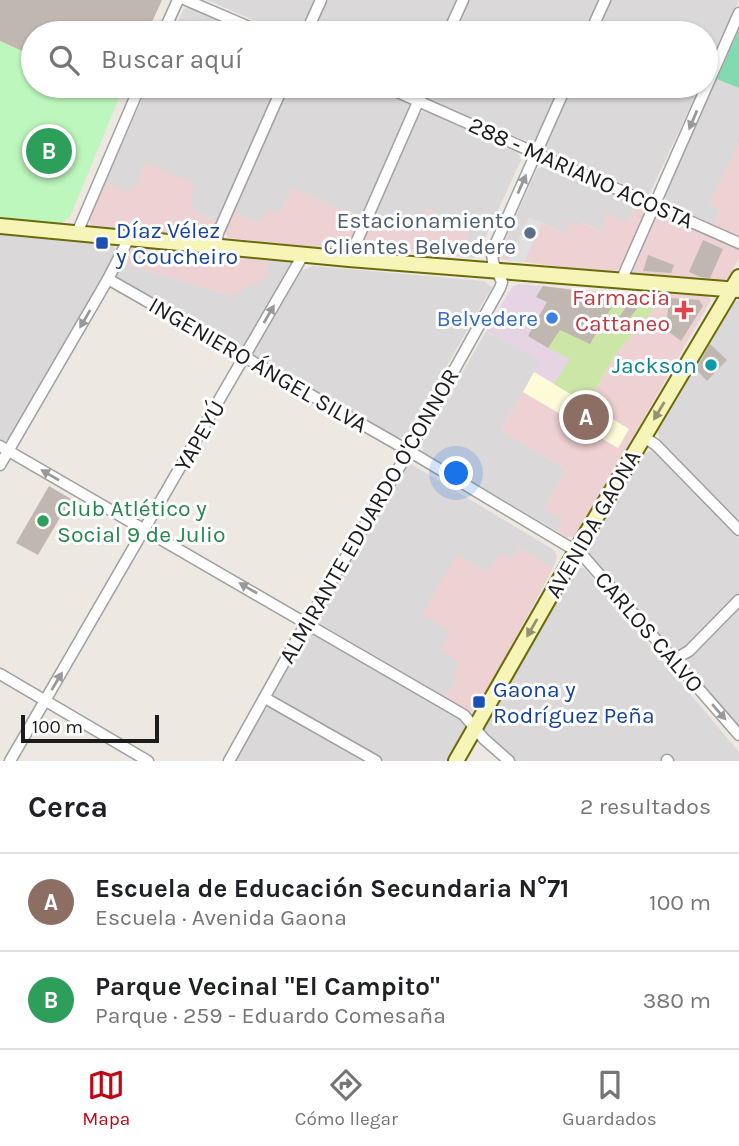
<!DOCTYPE html>
<html lang="es">
<meta charset="utf-8">
<style>
:root{--surface:#fff;--page:#f2f2f2;--text:#202124;--muted:#757577;--line:#e0e0e0;--accent:#c00716}
body{margin:0;font-family:Karla,sans-serif;background:var(--page);color:var(--text)}
.scale{position:absolute;left:21px;bottom:18px;width:138px;box-sizing:border-box;padding-left:7px;border:4px solid #1c1c1c;border-top:0;font-size:19px;line-height:24px;white-space:nowrap;color:#1c1c1c;-webkit-text-stroke:5px #fff;paint-order:stroke}
.you{position:absolute;left:457px;top:474px;width:24px;height:24px;margin:-18px;border:5px solid #fff;border-radius:50%;background:#1a73e8;box-shadow:0 0 0 10px #1a73e833}
.badge{display:grid;place-items:center;width:46px;height:46px;border-radius:50%;background:var(--accent);color:#fff;font-size:23px;font-weight:700}
.pin{position:absolute;translate:-50% -50%;border:4px solid #fff;box-shadow:0 2px 7px #0006}
.list{margin:0;padding:0;list-style:none}
h2{display:flex;justify-content:space-between;align-items:center;height:91px;margin:0;padding:0 28px;font-size:30px}
h2 small{font-size:23px;font-weight:400;color:var(--muted)}
.list li{display:grid;grid-template-columns:46px 1fr auto;gap:21px;align-items:center;box-sizing:border-box;height:98px;padding:0 28px;border-top:2px solid var(--line)}
.list b{display:block;font-size:26px;white-space:nowrap}
.list p{margin:0;font-size:23px;white-space:nowrap;color:var(--muted)}
.list em{font-size:23px;font-style:normal;color:var(--muted)}
.icon{flex:none;width:38px;height:38px;fill:none;stroke:currentColor;stroke-width:2;stroke-linecap:round;stroke-linejoin:round}
.map{position:relative;flex:none;width:739px;height:761px;overflow:hidden}
.search{position:absolute;background:var(--surface);box-shadow:0 2px 5px #0004;left:21px;right:21px;top:21px;height:77px;display:flex;align-items:center;gap:18px;box-sizing:border-box;padding:0 24px;border-radius:38px;color:var(--muted);font-size:26px}
.sheet{height:287px;background:var(--surface)}
nav{display:flex;justify-content:space-around;align-items:center;box-sizing:border-box;height:98px;border-top:2px solid var(--line);background:var(--surface);font-size:19px;color:var(--muted)}
nav a{display:grid;justify-items:center;gap:4px}
nav .on{color:var(--accent)}
.map>svg:first-child{display:block}
</style>
<div class="map">
<svg width="739" height="761" viewBox="0 0 739 761">
<rect width="100%" height="100%" fill="#ede8e1"/>
<g fill="#dad8d9">
<path d="M207,0H739L706,72V33H283Z"/>
<path d="M192,6L255,33H172L184,9Z"/>
<path d="M739,25V142L709,204L720,209L713,226L669,206L666,203L665,194Z"/>
<path d="M148,86H279L219,223L192,209L145,162L138,186L130,194L105,183Z"/>
<path d="M286,86H372L410,104V110L360,219L292,188L279,213L260,224L231,211Z"/>
<path d="M401,86H700L649,195Z"/>
<path d="M425,110L518,153L521,160L478,254L474,258L459,256L470,230L450,228L434,221L437,213L427,209L421,219L402,220L388,229L369,220L417,116Z"/>
<path d="M541,167L637,203L627,223L600,231L583,223L565,233L530,218L517,243L506,238L537,169Z"/>
<path d="M0,232L111,242L114,245L116,254L11,437L3,442L0,440Z"/>
<path d="M269,258L291,260L293,263L244,348L240,349L115,278L122,263L231,296Z"/>
<path d="M313,266L484,281L492,287L406,437H397L253,357L252,354L302,270Z"/>
<path d="M739,300V525L661,442L657,431L727,309L731,303Z"/>
<path d="M486,331L541,361L501,430L567,470L543,509L563,520L557,531L424,453L422,444Z"/>
<path d="M652,450L739,539V593L684,651L679,654L672,653L591,559L589,554V549L643,455Z"/>
<path d="M411,464L554,550L557,557L553,568L519,548L512,559L488,572L456,555L450,632L460,661L457,679L445,697L316,621V616L406,465Z"/>
<path d="M577,568H584L739,752V761H515L487,736L484,726L573,571Z"/>
<path d="M739,605V728L685,663Z"/>
<path d="M310,632L462,717L466,723V729L447,761H384L277,699L272,692L307,633Z"/>
<path d="M268,707H274L366,761H233L264,710Z"/>
</g>
<g fill="#eed1d2">
<path d="M739,142V238L713,226L720,209L709,204Z"/>
<path d="M144,162L193,183L192,209L219,223L213,236L206,238L96,228L91,225L89,218L105,183L130,193L132,187L138,186Z"/>
<path d="M292,188L360,219L348,246L340,250L229,238L226,235L224,229L231,211L260,224L268,209L279,213Z"/>
<path d="M637,203L646,209L647,213L621,266L614,273L500,259L499,256L506,238L517,243L529,218L565,233L571,221L581,225L582,223L600,231L606,214L627,223Z"/>
<path d="M426,209L437,213L435,221L450,228L453,224L470,231L459,256L366,247L363,242L369,220L387,228L393,217L402,220L406,213L421,219Z"/>
<path d="M659,215L739,247V258L728,278L720,284L635,274L632,269L653,221Z"/>
<path d="M138,246L269,258L267,277L231,296L122,263L131,249Z"/>
<path d="M666,294L708,296L711,300L578,533L573,537H565L557,531L562,520L543,509L567,470L501,430L523,392L618,448L629,429L587,404L615,355Z"/>
<path d="M519,548L553,568L478,708L471,712L445,697L457,679L453,675L460,662L440,649L450,632L422,615L456,555L488,572L500,553L512,559Z"/>
</g>
<path fill="#e6d3e4" d="M519,284L595,291L549,348L571,359L554,384L534,372L540,361L486,331L512,287Z"/>
<path fill="#fefbd9" d="M534,372L629,429L618,448L523,392Z"/>
<path fill="#cce6a8" d="M620,293L634,296L619,317L626,323L646,297L663,298L615,355L587,404L554,384L570,359L548,348L560,329Z"/>
<path fill="#bef7be" d="M0,41L33,56V86H124L70,217L60,224L0,217Z"/>
<path fill="#81dab0" d="M739,30V88L717,79Z"/>
<path fill="#e0e0e0" d="M529,218L542,223L524,262L509,260Z"/>
<g fill="#c1b7b1">
<path d="M0,0H162L147,33H33V56L0,41Z"/>
<path d="M703,240L723,249L710,278L701,277L689,272Z"/>
<path d="M648,255L674,265L671,273L643,271Z"/>
<path d="M543,286L580,291L620,293L590,344L560,330L548,348L528,336L547,302L536,297Z"/>
<path d="M634,296L646,297L626,323L619,317Z"/>
<path d="M669,298L699,300L703,306L681,341L661,326L667,320Z"/>
<path d="M710,344L727,360L707,381L696,369Z"/>
<path d="M49,486L71,499L38,555L16,543Z"/>
</g>
<g fill="none" stroke-linecap="round" stroke-linejoin="round">
<g stroke="#a0a0a0" stroke-width="13">
<g id="street">
<path d="M186,0L263,33"/>
<path d="M163,33L178,0"/>
<path d="M306,33L321,0"/>
<path d="M448,33L463,0"/>
<path d="M590,33L605,0"/>
<path d="M384,86L739,243"/>
<path d="M77,233L140,86"/>
<path d="M216,246L218,233L283,86"/>
<path d="M349,259L425,86"/>
<path d="M108,279L409,451L576,551L585,558L739,735"/>
<path d="M621,281L739,13"/>
<path d="M644,437L656,445L739,530"/>
<path d="M0,446L464,715L484,739L509,761"/>
<path d="M0,465L108,279L129,238"/>
<path d="M673,660L689,651L739,600"/>
<path d="M0,674L148,761"/>
<path d="M265,698L376,761"/>
<path d="M667,760L668,761"/>
<path d="M10,761L303,255"/>
<path d="M229,761L297,639L409,451L500,288L502,282L493,262L492,252L566,86"/>
</g>
</g>
<g stroke="#6a6c09" stroke-width="18">
<g id="secondary">
<path d="M0,226L349,259L739,290"/>
<path d="M456,761L576,551L739,277"/>
</g>
</g>
<use href="#street" stroke="#fff" stroke-width="10"/>
<use href="#secondary" stroke="#f6f4b6" stroke-width="14"/>
</g>
<defs><path id="oneway-solid" d="M-6-.8H1V-3.2L6.5 0L1 3.2V.8H-6Z" transform="scale(1.75)"/></defs>
<g fill="#999">
<use href="#oneway-solid" transform="translate(693 120) rotate(113)"/>
<use href="#oneway-solid" transform="translate(522 184) rotate(-66)"/>
<use href="#oneway-solid" transform="translate(269 314) rotate(-60)"/>
<use href="#oneway-solid" transform="translate(85 319) rotate(120)"/>
<use href="#oneway-solid" transform="translate(50 475) rotate(-150)"/>
<use href="#oneway-solid" transform="translate(248 588) rotate(-150)"/>
<use href="#oneway-solid" transform="translate(57 681) rotate(-59)"/>
<use href="#oneway-solid" transform="translate(719 712) rotate(49)"/>
</g>
<g fill="#949371">
<use href="#oneway-solid" transform="translate(659 411) rotate(121)"/>
<use href="#oneway-solid" transform="translate(532 628) rotate(120)"/>
</g>
<circle fill="#5c6f8a" stroke="#fff" stroke-width="2.5" cx="530" cy="233" r="7"/>
<g fill="#1a4fb4" stroke="#fff" stroke-width="2.5">
<rect x="95" y="236" width="14" height="14" rx="3.5"/>
<rect x="472" y="695" width="14" height="14" rx="3.5"/>
</g>
<path fill="#e0444e" stroke="#fff" stroke-width="2.5" d="M680.5 299.5h7v7h7v7h-7v7h-7v-7h-7v-7h7z"/>
<circle fill="#3f7fe0" stroke="#fff" stroke-width="2.5" cx="552" cy="318" r="7"/>
<circle fill="#0f9aa8" stroke="#fff" stroke-width="2.5" cx="711" cy="365" r="7"/>
<circle fill="#2e9e5b" stroke="#fff" stroke-width="2.5" cx="43" cy="521" r="7"/>
<g text-anchor="middle" dominant-baseline="central" stroke-width="6" stroke-linejoin="round" paint-order="stroke">
<g font-size="23" fill="#1c1c1c" stroke="#fff">
<text transform="translate(581 173) rotate(24)">288 - MARIANO ACOSTA</text>
<text transform="translate(258 365) rotate(30)">INGENIERO ÁNGEL SILVA</text>
<text transform="translate(200 436) rotate(-60)">YAPEYÚ</text>
<text transform="translate(369 516) rotate(-60)">ALMIRANTE EDUARDO O'CONNOR</text>
<text transform="translate(593 524) rotate(-60)">AVENIDA GAONA</text>
<text transform="translate(649 632) rotate(49)">CARLOS CALVO</text>
</g>
<g font-size="23" fill="#4e5e75" stroke="#fff" text-anchor="end">
<text x="516" y="220">Estacionamiento<tspan x="516" dy="26">Clientes Belvedere</tspan></text>
</g>
<g font-size="23" fill="#164399" stroke="#fff" text-anchor="start">
<text x="116" y="230">Díaz Vélez<tspan x="116" dy="26">y Coucheiro</tspan></text>
<text x="493" y="689">Gaona y<tspan x="493" dy="26">Rodríguez Peña</tspan></text>
</g>
<g font-size="23" fill="#be3a42" stroke="#fff" text-anchor="end">
<text x="670" y="297">Farmacia<tspan x="670" dy="26">Cattaneo</tspan></text>
</g>
<g font-size="23" fill="#366cbe" stroke="#fff" text-anchor="end">
<text x="538" y="318">Belvedere</text>
</g>
<g font-size="23" fill="#0d838f" stroke="#fff" text-anchor="end">
<text x="697" y="365">Jackson</text>
</g>
<g font-size="23" fill="#27864d" stroke="#fff" text-anchor="start">
<text x="57" y="508">Club Atlético y<tspan x="57" dy="26">Social 9 de Julio</tspan></text>
</g>
</g>
</svg>
<div class="scale">100 m</div>
<div class="you"></div>
<div class="pin badge" style="left:586px;top:417px;background:#8d6e63">A</div>
<div class="pin badge" style="left:49px;top:151px;background:#2e9e5b">B</div>
<div class="search"><svg class="icon" aria-label="search" viewBox="0 0 24 24"><circle cx="10" cy="10" r="6"/><path d="M15 15l6 6"/></svg>Buscar aquí</div>
</div>
<section class="sheet">
<h2>Cerca<small>2 resultados</small></h2>
<ul class="list">
<li><span class="badge" style="background:#8d6e63">A</span><div><b>Escuela de Educación Secundaria N°71</b><p>Escuela · Avenida Gaona</p></div><em>100 m</em></li>
<li><span class="badge" style="background:#2e9e5b">B</span><div><b>Parque Vecinal &quot;El Campito&quot;</b><p>Parque · 259 - Eduardo Comesaña</p></div><em>380 m</em></li>
</ul>
</section>
<nav>
<a class="on"><svg class="icon" aria-label="map" viewBox="0 0 24 24"><path d="M3 6l6-2 6 2 6-2v14l-6 2-6-2-6 2zM9 4v14M15 6v14"/></svg>Mapa</a>
<a><svg class="icon" aria-label="directions" viewBox="0 0 24 24"><path d="M12 3l9 9-9 9-9-9zM9 14v-3h6M13 9l2 2-2 2"/></svg>Cómo llegar</a>
<a><svg class="icon" aria-label="saved" viewBox="0 0 24 24"><path d="M7 4h10v16l-5-4-5 4z"/></svg>Guardados</a>
</nav>
